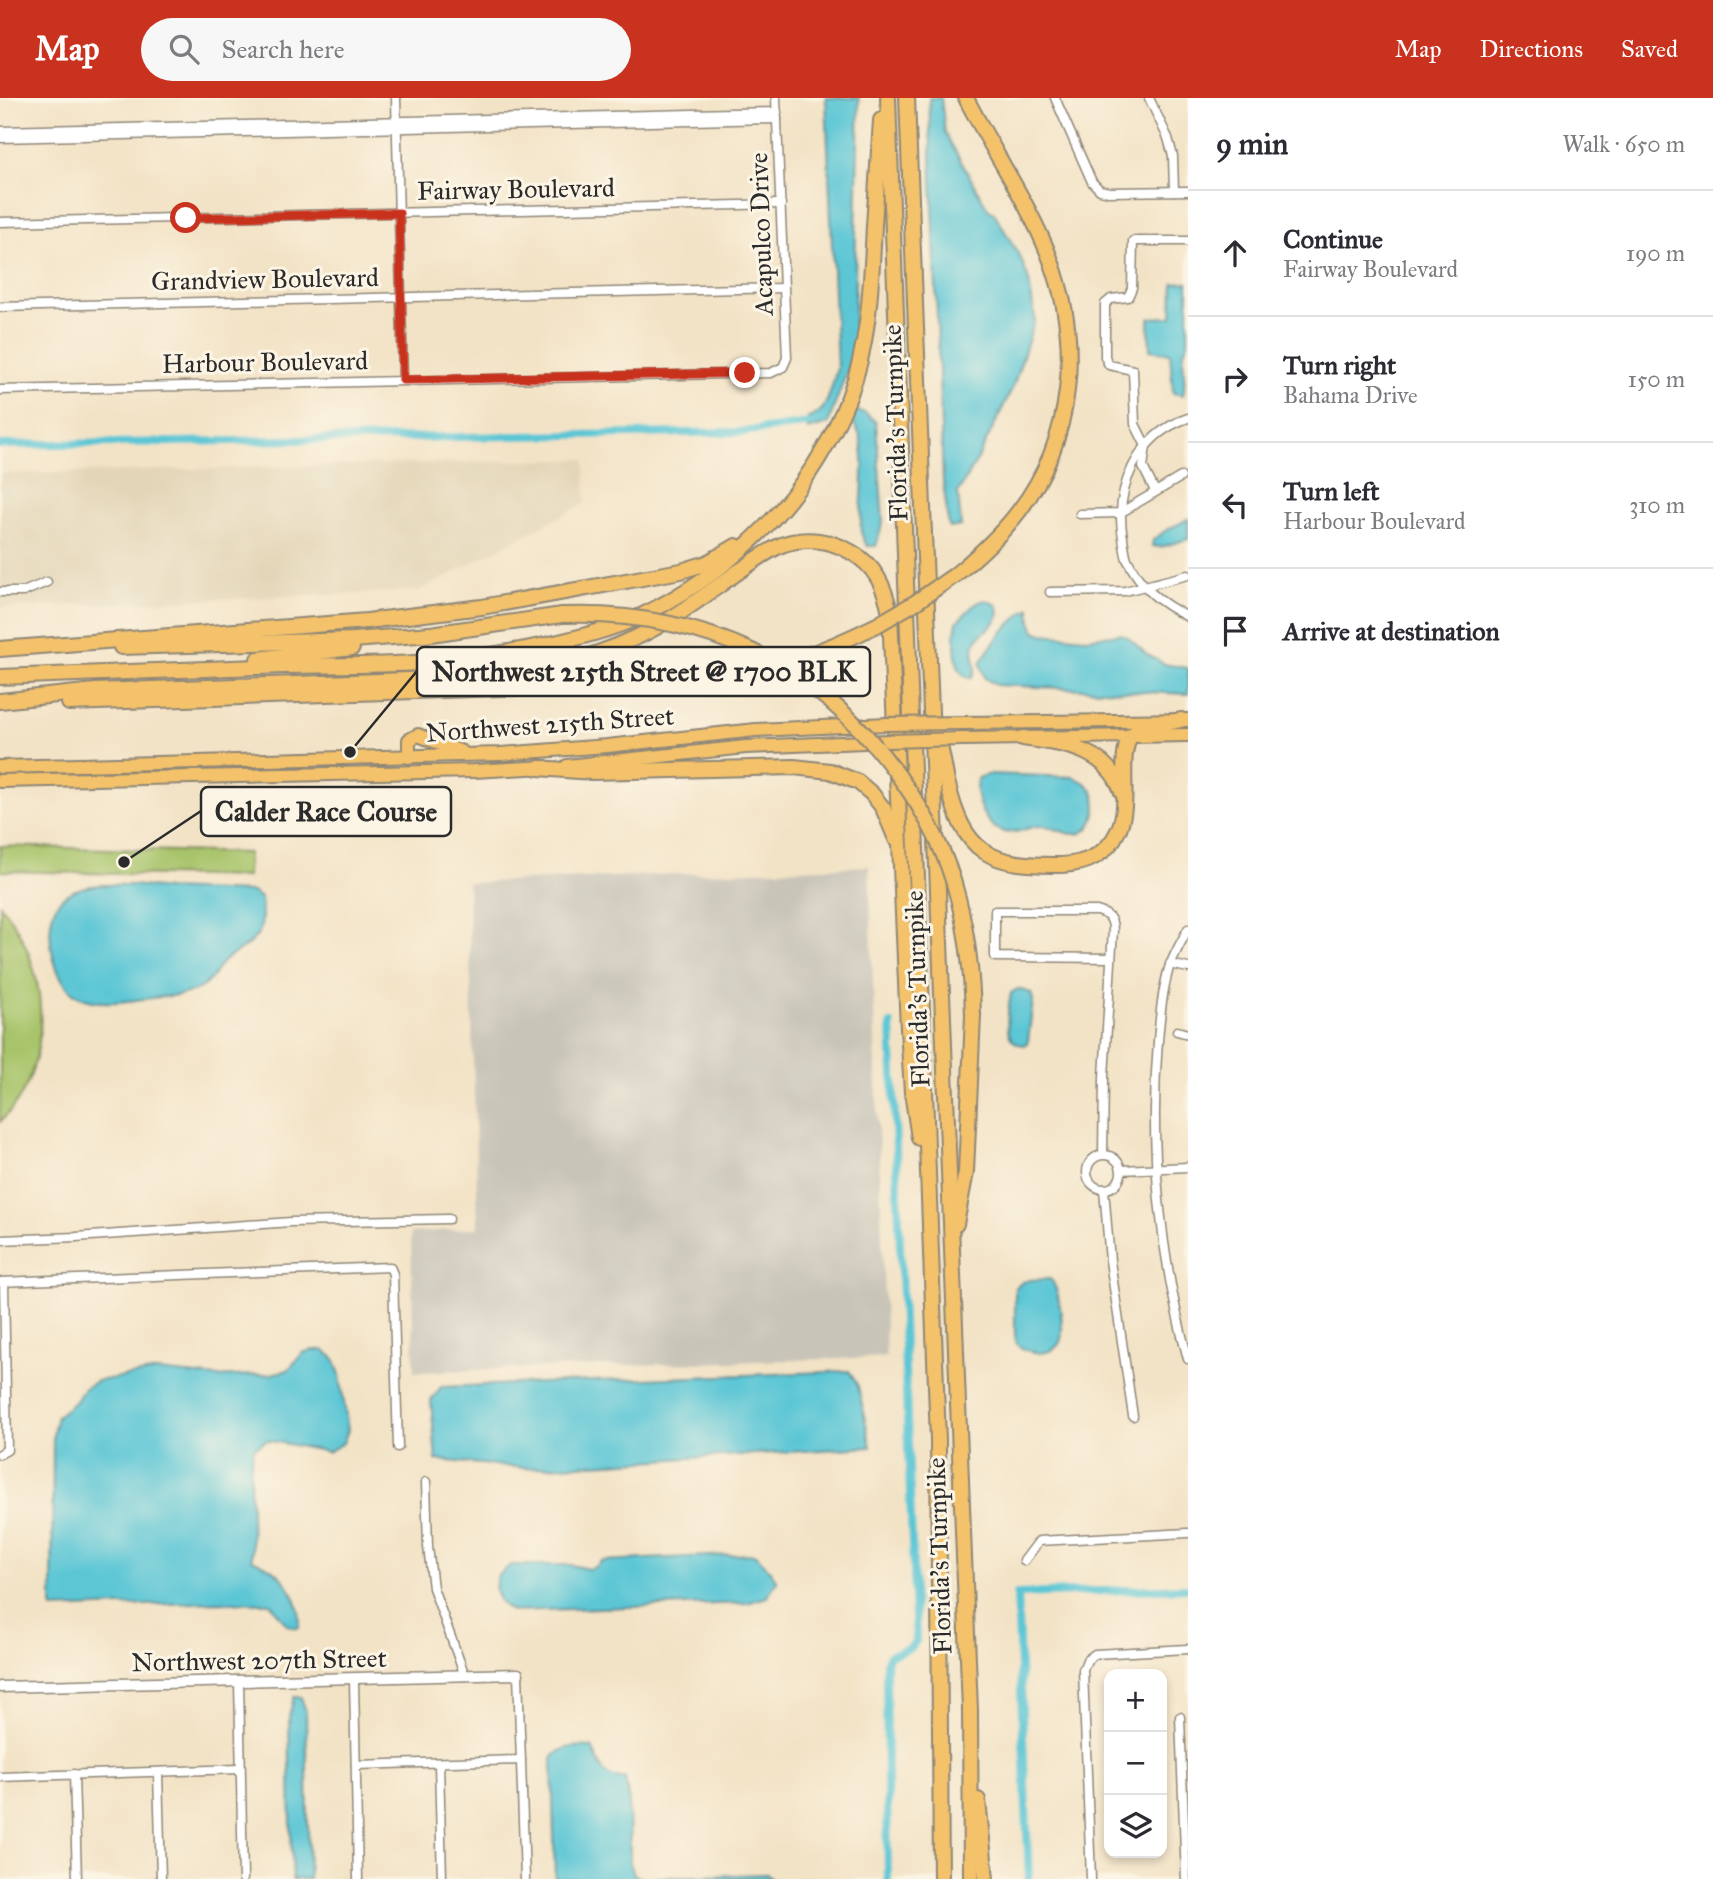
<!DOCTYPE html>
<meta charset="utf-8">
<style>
:root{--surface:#fff;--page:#f7f7f7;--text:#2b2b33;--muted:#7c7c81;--line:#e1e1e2;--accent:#c8321e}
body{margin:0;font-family:"IM FELL Great Primer",serif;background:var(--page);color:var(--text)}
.controls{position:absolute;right:21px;bottom:21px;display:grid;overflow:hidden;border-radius:14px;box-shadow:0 4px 10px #0003}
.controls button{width:63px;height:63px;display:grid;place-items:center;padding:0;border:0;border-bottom:2px solid var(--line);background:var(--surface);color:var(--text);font:35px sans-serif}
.stop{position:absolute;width:21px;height:21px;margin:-16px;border:5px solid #c8321e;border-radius:50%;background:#fff}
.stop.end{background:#c8321e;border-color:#fff;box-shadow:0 2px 7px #0008}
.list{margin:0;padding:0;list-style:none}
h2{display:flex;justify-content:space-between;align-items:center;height:91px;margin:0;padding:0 28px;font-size:30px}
h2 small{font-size:23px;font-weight:400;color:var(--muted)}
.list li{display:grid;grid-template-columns:46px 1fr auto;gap:21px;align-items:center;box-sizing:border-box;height:126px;padding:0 28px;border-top:2px solid var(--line)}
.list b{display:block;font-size:26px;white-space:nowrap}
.list p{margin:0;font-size:23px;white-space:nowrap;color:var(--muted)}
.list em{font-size:23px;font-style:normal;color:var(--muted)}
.icon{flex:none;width:38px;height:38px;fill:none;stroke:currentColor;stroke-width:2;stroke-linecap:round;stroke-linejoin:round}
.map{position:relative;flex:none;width:1188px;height:1781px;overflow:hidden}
header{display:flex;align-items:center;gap:42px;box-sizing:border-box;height:98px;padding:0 35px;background:var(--accent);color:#fff}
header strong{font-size:33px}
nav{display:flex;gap:38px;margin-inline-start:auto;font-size:24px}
.search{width:490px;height:63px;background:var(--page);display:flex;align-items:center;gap:18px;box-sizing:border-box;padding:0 24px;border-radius:38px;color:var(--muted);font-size:26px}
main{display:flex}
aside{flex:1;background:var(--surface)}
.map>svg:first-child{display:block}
</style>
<header>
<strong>Map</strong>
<div class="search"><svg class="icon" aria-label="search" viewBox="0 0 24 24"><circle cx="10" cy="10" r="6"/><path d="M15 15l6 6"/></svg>Search here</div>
<nav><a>Map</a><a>Directions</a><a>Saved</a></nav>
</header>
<main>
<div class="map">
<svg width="1188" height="1781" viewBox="0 0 1188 1781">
<rect width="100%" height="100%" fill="#fcf5e5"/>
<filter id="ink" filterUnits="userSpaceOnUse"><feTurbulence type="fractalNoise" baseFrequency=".0143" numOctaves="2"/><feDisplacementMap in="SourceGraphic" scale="14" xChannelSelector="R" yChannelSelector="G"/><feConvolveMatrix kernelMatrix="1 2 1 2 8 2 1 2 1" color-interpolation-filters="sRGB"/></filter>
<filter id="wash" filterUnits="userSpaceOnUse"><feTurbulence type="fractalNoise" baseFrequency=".00686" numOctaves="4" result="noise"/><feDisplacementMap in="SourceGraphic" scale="28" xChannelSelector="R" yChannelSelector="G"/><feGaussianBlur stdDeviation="1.57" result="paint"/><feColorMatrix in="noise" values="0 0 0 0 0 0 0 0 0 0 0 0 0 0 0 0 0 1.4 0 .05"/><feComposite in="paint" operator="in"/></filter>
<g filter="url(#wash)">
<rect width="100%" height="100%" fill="#f3e3c6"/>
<path fill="#e3d6b7" d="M585,361L586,405L419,493L0,510V376Z"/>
<path fill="#c8c4b8" d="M869,768L886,1259L414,1274L411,1135L478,1130L468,785Z"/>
<g fill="#a8c46a" stroke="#6a784a" stroke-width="2">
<path d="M0,748L248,755L247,779L0,773Z"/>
<path d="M0,807C50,864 58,969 0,1024Z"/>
</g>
<g fill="#5bc6d5" stroke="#437880" stroke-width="2">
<path d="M826,0H859L854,224L857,234L851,262L828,326L808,332V320C829,316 831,288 837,271Z"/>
<path d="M929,0H941L945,35L988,111L995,116L1022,163L1029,183L1035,221L1013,289L976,364L958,394L961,428L949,430L943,383Z"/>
<path d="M1188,184V245C1178,260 1188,282 1183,297L1173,295L1170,255L1150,252L1149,220L1172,219L1173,188L1174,185Z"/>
<path d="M856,313L865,315L876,324L883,424L876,448H867C865,443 861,438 861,432C859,407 872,339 851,323Z"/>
<path d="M1188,421V441L1161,449L1152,448L1153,442L1165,433Z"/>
<path d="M986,502L997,507C1005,525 984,530 976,543C968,555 981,569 971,580C952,579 954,538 957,524L976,505Z"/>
<path d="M1030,510L1031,524L1035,533L1042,536L1086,540L1121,536L1128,539L1145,555L1164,566L1188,570V596L996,587L985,580L980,565C993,544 1008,524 1030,510Z"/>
<path d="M990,676L1073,679C1080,682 1086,684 1091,691C1099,702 1097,727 1083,734C1070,741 1055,728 1041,728C1029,728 1016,737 1004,734C985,729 971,697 978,680Z"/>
<path d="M133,787L167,791L253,794L261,801C264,830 262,839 237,854C233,857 227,860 224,863C216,871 213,882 203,888C189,898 169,898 152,900C128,903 100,909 78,898C52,885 40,822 61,801C79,784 110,787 133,787Z"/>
<path d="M1018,891L1031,895L1033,902L1028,943L1025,947C1000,946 1008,913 1011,895Z"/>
<path d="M1050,1181C1059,1188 1065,1233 1060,1244C1052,1260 1021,1257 1015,1242V1191C1023,1179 1038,1182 1050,1181Z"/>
<path d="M313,1252H323L334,1260L340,1277L348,1332L343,1345L328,1354L267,1342L254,1350L250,1372L252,1461C259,1464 267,1468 273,1472C289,1484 303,1509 299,1529L297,1530L287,1527L270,1505L217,1504L52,1511L53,1335L57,1318L77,1302L83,1291L97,1283L158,1273L216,1279L271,1276L288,1272L303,1255Z"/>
<path d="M849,1273L858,1288L871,1349L527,1370L436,1362L431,1303L441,1289Z"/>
<path d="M754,1456L764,1465L777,1483L767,1499L747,1505L512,1513C497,1506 493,1493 497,1478L511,1467H571L589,1471L597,1468L601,1463Z"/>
<path d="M294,1599H301L306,1614L309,1781H292L289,1618Z"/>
<path d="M592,1649C599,1664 602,1684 625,1680L629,1705L630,1765L634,1776L639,1780L767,1776L771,1781H555L552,1661C559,1647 578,1648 592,1649Z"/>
</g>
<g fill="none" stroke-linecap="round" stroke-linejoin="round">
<g stroke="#5bc6d5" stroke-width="8">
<path d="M0,347L742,334L817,324"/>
<path d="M888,1781L886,1565L890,1557L910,1550L916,1543L891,926"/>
<path d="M1029,1781L1017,1496L1188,1490"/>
</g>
</g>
</g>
<g filter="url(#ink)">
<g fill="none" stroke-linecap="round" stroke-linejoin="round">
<g stroke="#8f8778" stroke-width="11">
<g id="minor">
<path d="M396,0L403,282"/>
<path d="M1055,0L1092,84L1100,92L1109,94L1188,93"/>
<path d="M1149,0L1168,40L1173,58L1174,93"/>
<path d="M0,33L777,14"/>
<path d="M0,40L777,21"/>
<path d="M0,124L781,106"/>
<path d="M0,209L783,190"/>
<path d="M0,292L771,275L783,269L787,260L776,0"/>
<path d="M1188,320C1137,337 1114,391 1123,440C1124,447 1125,455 1127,461C1141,490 1160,505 1188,519"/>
<path d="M1155,393L1143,369L1146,348L1135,326L1133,272L1109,267L1105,259V206L1111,201L1128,199L1132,190L1133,143H1188"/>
<path d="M1080,416L1120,415L1181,379"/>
<path d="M0,494H23L47,484"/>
<path d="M1050,494L1125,493L1188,477"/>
<path d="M1188,831C1181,844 1174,856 1169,870C1162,894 1160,919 1158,943C1149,1049 1160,1159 1188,1261"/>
<path d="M1170,866L1188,870"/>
<path d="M1177,933L1188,936"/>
<path d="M1103,1056L1104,979L1113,832C1113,820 1108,816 1097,813H995V859L1111,860"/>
<circle cx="1104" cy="1074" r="17"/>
<path d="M1121,1072L1188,1069"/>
<path d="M1104,1091L1110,1163L1133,1318"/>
<path d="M0,1142L76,1139L291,1124L449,1121"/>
<path d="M0,1184L390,1169L393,1176L398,1349"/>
<path d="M0,1356L7,1352L4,1184"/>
<path d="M426,1384L428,1449L433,1490L465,1578"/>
<path d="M1024,1463L1039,1443L1188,1435"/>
<path d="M518,1576L525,1781"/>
<path d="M354,1582L358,1781"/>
<path d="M239,1584L243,1781"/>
<path d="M1180,1619L1186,1781"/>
<path d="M439,1665L442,1781"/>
<path d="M356,1667L521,1662"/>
<path d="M158,1674L161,1781"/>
<path d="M74,1676L77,1781"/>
<path d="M0,1679L239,1671"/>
<path d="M1091,1781L1083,1572L1087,1562L1095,1556L1188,1551"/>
</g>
</g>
<g stroke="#8f8778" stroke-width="13">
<path id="tertiary" d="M0,1589L518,1576"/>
</g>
<g stroke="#8f8778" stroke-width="16">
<g id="primary">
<path d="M963,625L1188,622"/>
<path d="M963,641L1188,637"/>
<path d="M409,659V642L418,637L462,654"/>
<path d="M567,668L746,649L888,643"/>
<path d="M0,669L500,656L607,648L756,632L887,626"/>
<path d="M0,683L474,673L546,669"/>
</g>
</g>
<g stroke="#8f8778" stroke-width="18">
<g id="motorway">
<path d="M888,0L938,1342L941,1781"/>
<path d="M907,0L970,1612L971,1781"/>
<path d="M955,477C978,458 1001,437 1019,413C1074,341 1082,244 1050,160C1030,107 992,52 966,0"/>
<path d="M424,537L562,517"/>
<path d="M121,549L353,542L431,536"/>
<path d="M0,551L367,523L482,509L681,473L707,465L736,448"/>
<path d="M258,561L352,550"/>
<path d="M0,579C95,575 190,571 286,568C341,567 398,568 453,562C511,555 600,540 651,513C742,465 811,395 849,299C870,244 871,185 874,128C876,93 879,57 881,22"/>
<path d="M0,603L95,593L490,579C540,574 589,561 635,540C672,523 705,497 738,474C753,464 768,452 784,446C807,439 831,442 851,454C875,467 885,489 890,515L908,931L912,994L919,1040"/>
<path d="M69,605L645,585C696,580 747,576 796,561C824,552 851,540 877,527"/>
<path d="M934,631C942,648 943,665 947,683C964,757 990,768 1061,767C1086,766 1107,757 1118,733C1132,703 1117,665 1130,638L1143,630L1181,622"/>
<path d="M1023,640C1063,646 1107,650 1122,694"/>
<path d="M538,670L592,674L794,669L830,673L858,684L872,696L883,710L896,741"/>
<path d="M956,1126L966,1074L973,917"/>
<path d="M978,1702L986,1781"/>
</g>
</g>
<use href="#minor" stroke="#fff" stroke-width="8"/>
<use href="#tertiary" stroke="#fff" stroke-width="10"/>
<use href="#primary" stroke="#f4c26a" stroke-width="12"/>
<use href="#motorway" stroke="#f4c26a" stroke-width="14"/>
<g stroke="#8f8778" stroke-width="16" stroke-linecap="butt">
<g id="primary-bridge">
<path d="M887,626L963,625"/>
<path d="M888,643L963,641"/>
</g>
</g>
<g stroke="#8f8778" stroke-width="18" stroke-linecap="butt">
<g id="motorway-bridge">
<path d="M562,517C699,512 817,564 898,677C925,714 947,755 958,800C968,839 972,877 973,917"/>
<path d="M877,527L916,504L955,477"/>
</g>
</g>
<use href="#primary-bridge" stroke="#f4c26a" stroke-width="12"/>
<use href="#motorway-bridge" stroke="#f4c26a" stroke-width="14"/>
</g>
</g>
<g fill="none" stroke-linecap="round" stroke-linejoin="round" filter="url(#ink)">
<path stroke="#c8321e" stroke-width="9" d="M186,120L399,115L403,282L745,275"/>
</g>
<g text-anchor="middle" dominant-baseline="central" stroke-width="6" stroke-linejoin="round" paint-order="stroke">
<g font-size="26" fill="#2b2b2b" stroke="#fcf5e5">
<text transform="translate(516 91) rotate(-1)">Fairway Boulevard</text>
<text transform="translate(761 136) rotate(-92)">Acapulco Drive</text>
<text transform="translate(265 181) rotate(-1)">Grandview Boulevard</text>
<text transform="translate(265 264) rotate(-1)">Harbour Boulevard</text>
<text transform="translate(895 325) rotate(-92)">Florida's Turnpike</text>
<text transform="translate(550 626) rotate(-4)">Northwest 215th Street</text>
<text transform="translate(917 891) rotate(-92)">Florida's Turnpike</text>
<text transform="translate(939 1458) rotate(-92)">Florida's Turnpike</text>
<text transform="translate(259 1562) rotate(-1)">Northwest 207th Street</text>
</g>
</g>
<path fill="none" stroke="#2b2b2b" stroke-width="2.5" d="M350 654L417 573M124 764L201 713"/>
<g fill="#2b2b2b" stroke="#fcf5e5" stroke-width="2.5">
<circle cx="350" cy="654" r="7"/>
<circle cx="124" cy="764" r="7"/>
</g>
<g fill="#fcf5e5" stroke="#2b2b2b" stroke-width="2.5">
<rect x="417" y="549" width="453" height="49" rx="7"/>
<rect x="201" y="689" width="250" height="49" rx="7"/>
</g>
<g font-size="28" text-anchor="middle" font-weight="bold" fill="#2b2b2b">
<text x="644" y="583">Northwest 215th Street @ 1700 BLK</text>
<text x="326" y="723">Calder Race Course</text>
</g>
</svg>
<div class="controls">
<button>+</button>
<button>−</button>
<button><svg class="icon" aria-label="layers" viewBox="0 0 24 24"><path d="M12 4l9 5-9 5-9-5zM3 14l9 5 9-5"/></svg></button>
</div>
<div class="stop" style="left:186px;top:120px"></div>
<div class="stop end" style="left:745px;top:275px"></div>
</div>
<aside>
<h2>9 min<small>Walk · 650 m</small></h2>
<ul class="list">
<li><svg class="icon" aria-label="ahead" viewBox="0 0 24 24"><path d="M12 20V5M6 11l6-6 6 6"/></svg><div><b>Continue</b><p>Fairway Boulevard</p></div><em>190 m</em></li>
<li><svg class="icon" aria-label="right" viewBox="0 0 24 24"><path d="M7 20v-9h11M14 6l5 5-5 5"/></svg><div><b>Turn right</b><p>Bahama Drive</p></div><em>150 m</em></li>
<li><svg class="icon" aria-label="left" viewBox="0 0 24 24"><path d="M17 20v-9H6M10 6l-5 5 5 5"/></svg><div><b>Turn left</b><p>Harbour Boulevard</p></div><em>310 m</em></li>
<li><svg class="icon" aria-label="arrive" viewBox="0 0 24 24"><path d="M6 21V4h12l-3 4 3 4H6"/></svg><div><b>Arrive at destination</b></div></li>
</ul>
</aside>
</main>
